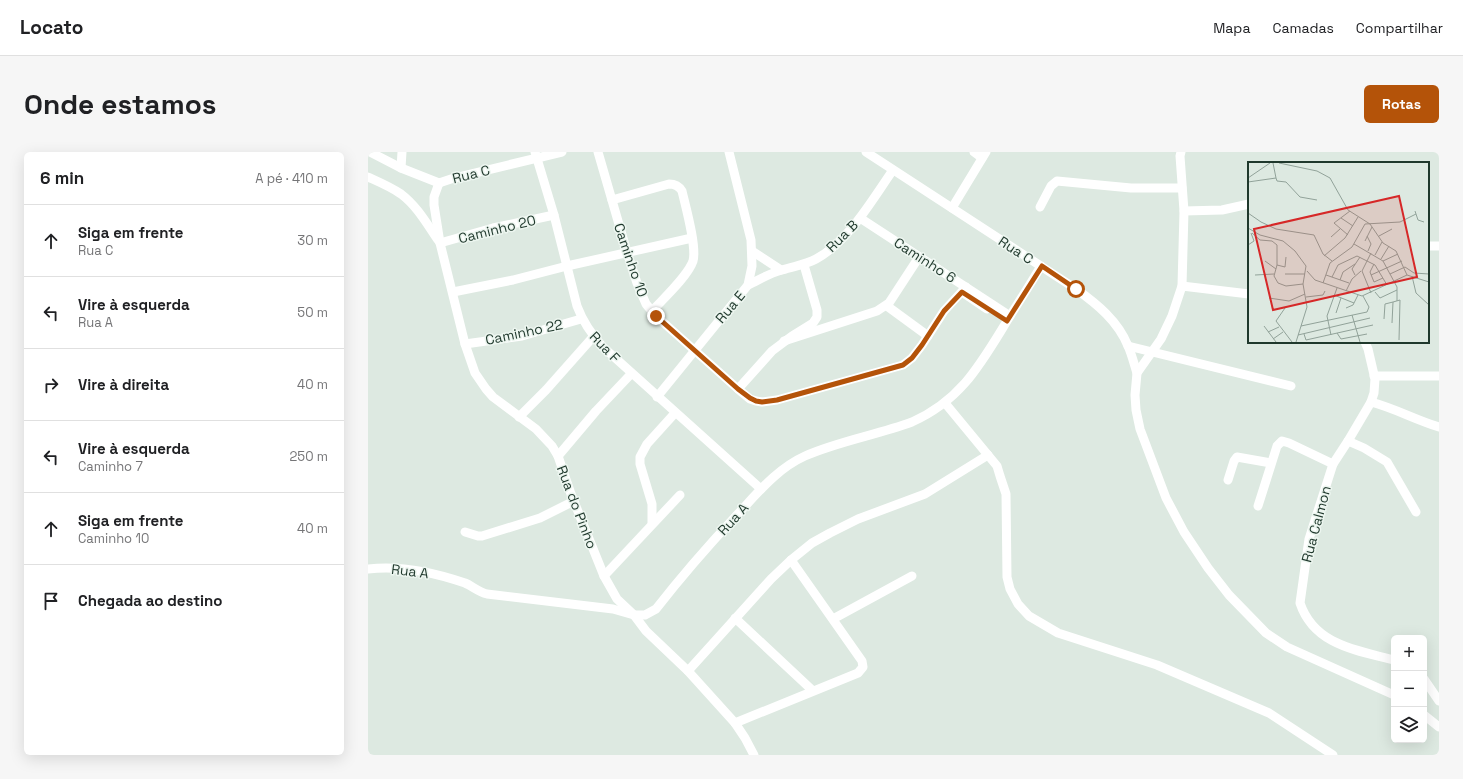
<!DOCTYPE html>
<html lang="pt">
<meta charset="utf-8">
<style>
:root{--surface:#fff;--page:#f6f6f6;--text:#202124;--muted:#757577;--line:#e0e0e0;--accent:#b45309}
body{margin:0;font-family:"Space Grotesk",sans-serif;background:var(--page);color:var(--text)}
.controls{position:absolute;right:12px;bottom:12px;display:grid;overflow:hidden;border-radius:6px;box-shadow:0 4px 16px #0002}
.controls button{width:36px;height:36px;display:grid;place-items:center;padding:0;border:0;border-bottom:1px solid var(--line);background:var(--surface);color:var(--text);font:20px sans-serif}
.stop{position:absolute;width:12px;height:12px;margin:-9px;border:3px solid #b45309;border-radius:50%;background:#fff}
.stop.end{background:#b45309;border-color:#fff;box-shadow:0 1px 4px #0008}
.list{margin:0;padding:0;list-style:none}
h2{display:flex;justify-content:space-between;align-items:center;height:52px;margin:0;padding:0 16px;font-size:17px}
h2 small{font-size:13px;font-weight:400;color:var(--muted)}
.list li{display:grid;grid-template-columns:26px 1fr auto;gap:12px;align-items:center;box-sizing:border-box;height:72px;padding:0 16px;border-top:1px solid var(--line)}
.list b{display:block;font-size:15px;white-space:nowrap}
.list p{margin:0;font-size:13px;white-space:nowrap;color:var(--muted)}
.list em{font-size:13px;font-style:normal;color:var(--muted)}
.icon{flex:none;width:22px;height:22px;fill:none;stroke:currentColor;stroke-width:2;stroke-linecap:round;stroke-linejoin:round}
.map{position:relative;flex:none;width:1071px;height:603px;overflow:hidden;border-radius:6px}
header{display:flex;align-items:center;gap:24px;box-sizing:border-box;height:56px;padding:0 20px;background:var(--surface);border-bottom:1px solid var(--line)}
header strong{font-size:19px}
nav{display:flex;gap:22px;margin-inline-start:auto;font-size:14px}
.intro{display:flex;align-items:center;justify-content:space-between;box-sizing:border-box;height:96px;padding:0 24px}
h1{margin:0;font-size:28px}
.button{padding:10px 18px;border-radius:6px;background:var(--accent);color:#fff;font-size:14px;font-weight:700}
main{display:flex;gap:24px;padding:0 24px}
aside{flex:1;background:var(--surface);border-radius:6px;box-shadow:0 4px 16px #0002}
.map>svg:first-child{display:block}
</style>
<header>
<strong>Locato</strong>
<nav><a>Mapa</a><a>Camadas</a><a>Compartilhar</a></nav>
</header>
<div class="intro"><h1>Onde estamos</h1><a class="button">Rotas</a></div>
<main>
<aside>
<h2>6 min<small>A pé · 410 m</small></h2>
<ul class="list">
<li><svg class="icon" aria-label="ahead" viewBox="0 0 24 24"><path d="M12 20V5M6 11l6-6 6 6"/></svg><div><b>Siga em frente</b><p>Rua C</p></div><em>30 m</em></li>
<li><svg class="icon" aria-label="left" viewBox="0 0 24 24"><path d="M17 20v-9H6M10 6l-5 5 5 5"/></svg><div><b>Vire à esquerda</b><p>Rua A</p></div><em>50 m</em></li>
<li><svg class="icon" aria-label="right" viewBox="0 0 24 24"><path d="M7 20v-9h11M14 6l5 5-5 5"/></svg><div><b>Vire à direita</b></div><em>40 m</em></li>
<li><svg class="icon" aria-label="left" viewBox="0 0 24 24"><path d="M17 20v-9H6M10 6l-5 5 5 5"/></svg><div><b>Vire à esquerda</b><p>Caminho 7</p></div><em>250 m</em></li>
<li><svg class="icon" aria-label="ahead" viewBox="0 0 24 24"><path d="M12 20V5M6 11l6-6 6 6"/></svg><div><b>Siga em frente</b><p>Caminho 10</p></div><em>40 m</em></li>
<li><svg class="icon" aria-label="arrive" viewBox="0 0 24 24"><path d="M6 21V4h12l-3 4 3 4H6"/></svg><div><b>Chegada ao destino</b></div></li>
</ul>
</aside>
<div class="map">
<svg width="1071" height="603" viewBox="0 0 1071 603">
<rect width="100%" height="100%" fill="#dde9e1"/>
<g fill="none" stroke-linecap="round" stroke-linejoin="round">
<g stroke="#fff" stroke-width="9">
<path d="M2,0L33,16L71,31"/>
<path d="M167,0L186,63L209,154C215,170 223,182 235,195L393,337"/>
<path d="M230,0L259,100L269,131L278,152L288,164L370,237L382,247L388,249L394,250L409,248L535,213L544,206L554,193L576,159L598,135"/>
<path d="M498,0L708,137C729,152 750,169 760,194C764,203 766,212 769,221"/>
<path d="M606,0L614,6"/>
<path d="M813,0L812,4L816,59L814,134L804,164L793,187L769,221L767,243L768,258L772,277L798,346L816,380L840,416L861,443L898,481L919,495L1026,543"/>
<path d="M33,16L34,0"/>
<path d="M0,25C11,30 23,35 33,42C49,54 59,72 70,88"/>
<path d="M71,31L66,45V53L72,91L97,192L107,221L118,237L125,245L168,277L184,294L190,304L203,342L236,424L249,447L266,463L278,479L320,519L367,571L377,586L386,603"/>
<path d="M71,31L86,26L194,0"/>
<path d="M244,48L301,32C307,32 311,34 314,39C318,56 329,95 325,109C320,124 295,147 284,159"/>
<path d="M672,55L683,34L689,29L763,36H814"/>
<path d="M584,56L618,0"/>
<path d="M816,59L854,58L881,52"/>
<path d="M492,66L642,164"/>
<path d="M72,91L125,76L186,63"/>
<path d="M1060,94H1071"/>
<path d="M384,99L413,118"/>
<path d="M380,133C391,128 402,121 414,118C426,114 437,113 448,107C481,89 504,48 525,18"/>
<path d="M814,134L881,142"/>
<path d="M85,140L145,128L199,114L324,86"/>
<path d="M594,140L619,157"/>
<path d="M519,154L560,184"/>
<path d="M416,189L509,159L521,151L551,105"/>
<path d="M997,190L1000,197L1007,227L1006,241L1003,250L980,289L965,312L941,387L932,451C946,493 988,498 1026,508"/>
<path d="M97,192L154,184L213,167"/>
<path d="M760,194L923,234"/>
<path d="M1006,224H1071"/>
<path d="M370,237L404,199L424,184L445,171L449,165V158L436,113"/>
<path d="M289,245L380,133L384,114L383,88L361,0"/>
<path d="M1003,250C1026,256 1048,268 1071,275"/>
<path d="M577,251L629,314L632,324L638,342L639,425L642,437L650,452L661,464L690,481L789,513L901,561L965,603"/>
<path d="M151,265L178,238L225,185"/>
<path d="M980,289L996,296L1019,310L1048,360"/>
<path d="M190,304L228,259L263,222"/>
<path d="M860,328L866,309L869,305L903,311"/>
<path d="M890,354L909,294L914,289L921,291L965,312"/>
<path d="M284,371V352L272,312V305L279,292L307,261"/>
<path d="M97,380L110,384H114L172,366L206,349"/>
<path d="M0,417C33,413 65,420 97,431C104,434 111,440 119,442L245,457L266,463H277L288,457C313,425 339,395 367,365C388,343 408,317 437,304C471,289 509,283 544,270C593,248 612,213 639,169C650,151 662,133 673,114"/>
<path d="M236,424L312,343"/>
<path d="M367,466L444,538"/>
<path d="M465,467L544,424"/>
<path d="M320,519L403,427L423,408L444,391L462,381L490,367L557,342L620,303"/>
<path d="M1056,527L1071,549"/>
<path d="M1056,563L1071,575"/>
<path d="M367,571L490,521L495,515L494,509L423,408"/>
</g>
</g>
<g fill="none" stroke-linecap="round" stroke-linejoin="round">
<path stroke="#b45309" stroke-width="5" d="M288,164L370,237L382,246L388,249L394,250L409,248L535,213L544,206L554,193L576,159L594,140L639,169L674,114L708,137"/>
</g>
<g text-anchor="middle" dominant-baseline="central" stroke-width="3" stroke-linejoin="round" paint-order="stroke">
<g font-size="14" fill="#1f382c" stroke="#edf6f0">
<text transform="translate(103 22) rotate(-14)">Rua C</text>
<text transform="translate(129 77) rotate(-14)">Caminho 20</text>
<text transform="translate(474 84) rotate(-45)">Rua B</text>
<text transform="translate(648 98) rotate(33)">Rua C</text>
<text transform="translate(263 108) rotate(71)">Caminho 10</text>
<text transform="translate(557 108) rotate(33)">Caminho 6</text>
<text transform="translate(362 155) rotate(-50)">Rua E</text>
<text transform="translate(156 180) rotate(-12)">Caminho 22</text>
<text transform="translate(237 195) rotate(46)">Rua F</text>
<text transform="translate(209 355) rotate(69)">Rua do Pinho</text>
<text transform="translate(365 367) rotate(-48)">Rua A</text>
<text transform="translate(948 372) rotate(-75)">Rua Calmon</text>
<text transform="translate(42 419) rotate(7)">Rua A</text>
</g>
</g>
<g transform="translate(880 10)">
<rect width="181" height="181" fill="#dde9e1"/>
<path fill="none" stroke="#91a299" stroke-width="1" d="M31,1L69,9L82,16L100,48L122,62L135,81L148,89L159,113M0,16L22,1M28,16L29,19L38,20L52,35L69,38M0,20L28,16L25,1M167,49L170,58L176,60M0,51L13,60L28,67L66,73L75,92L84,99M93,56L105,64M0,66L12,73L35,79L47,89L58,104L55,122L59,145L48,180M4,71L12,78L24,79L29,83V103L26,114L30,121L38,124L55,122M100,73L86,61L102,49M119,74L123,82L120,89M131,74L144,67M83,75L92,67M117,79L124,65M106,82L135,99L149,125V139M0,83L6,79L3,71M123,91L114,109L123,131M127,93L134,80M76,94L97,76L110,55M133,97L141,84M17,99L28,107M135,99L150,92M126,102L122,110L126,120L135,116M29,103L37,105L38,95M157,105L166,111L181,112M59,109L67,118L114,134L159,113M37,112H57M142,112L157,105M7,113L26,112M78,113L101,121M107,113L104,107L112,95M123,113L154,99M159,113L181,120M164,114L168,131L181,143M84,115L90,103L109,94L127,103L139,123M92,118L95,110L107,102M75,121L82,101L104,85L117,62L152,60L168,52M98,129L104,117L113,109M127,130L132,136L149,128M86,133L106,141M58,135L75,133L77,129M21,136L41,139L57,132M37,146L28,159L44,180M98,146L105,143L110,133M88,151L93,136M104,153L112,180M136,157L137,142L145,140M144,161L145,140L152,138L151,178M16,164L28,180M53,164L119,150L121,145L115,134M20,170L31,165M89,171L93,177L119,172M56,172L58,178L125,163M50,173L122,156M83,173L79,154L89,126M25,177L35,170"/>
<path fill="#d62828" fill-opacity="0.15" stroke="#d62828" stroke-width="2" d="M151,34L169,115L25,148L6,67Z"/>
<rect width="181" height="181" fill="none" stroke="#1f382c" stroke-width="2"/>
</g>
</svg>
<div class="controls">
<button>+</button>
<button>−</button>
<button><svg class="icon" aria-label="layers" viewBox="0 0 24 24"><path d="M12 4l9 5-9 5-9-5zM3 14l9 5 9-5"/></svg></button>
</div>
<div class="stop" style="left:708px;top:137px"></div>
<div class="stop end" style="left:288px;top:164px"></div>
</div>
</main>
